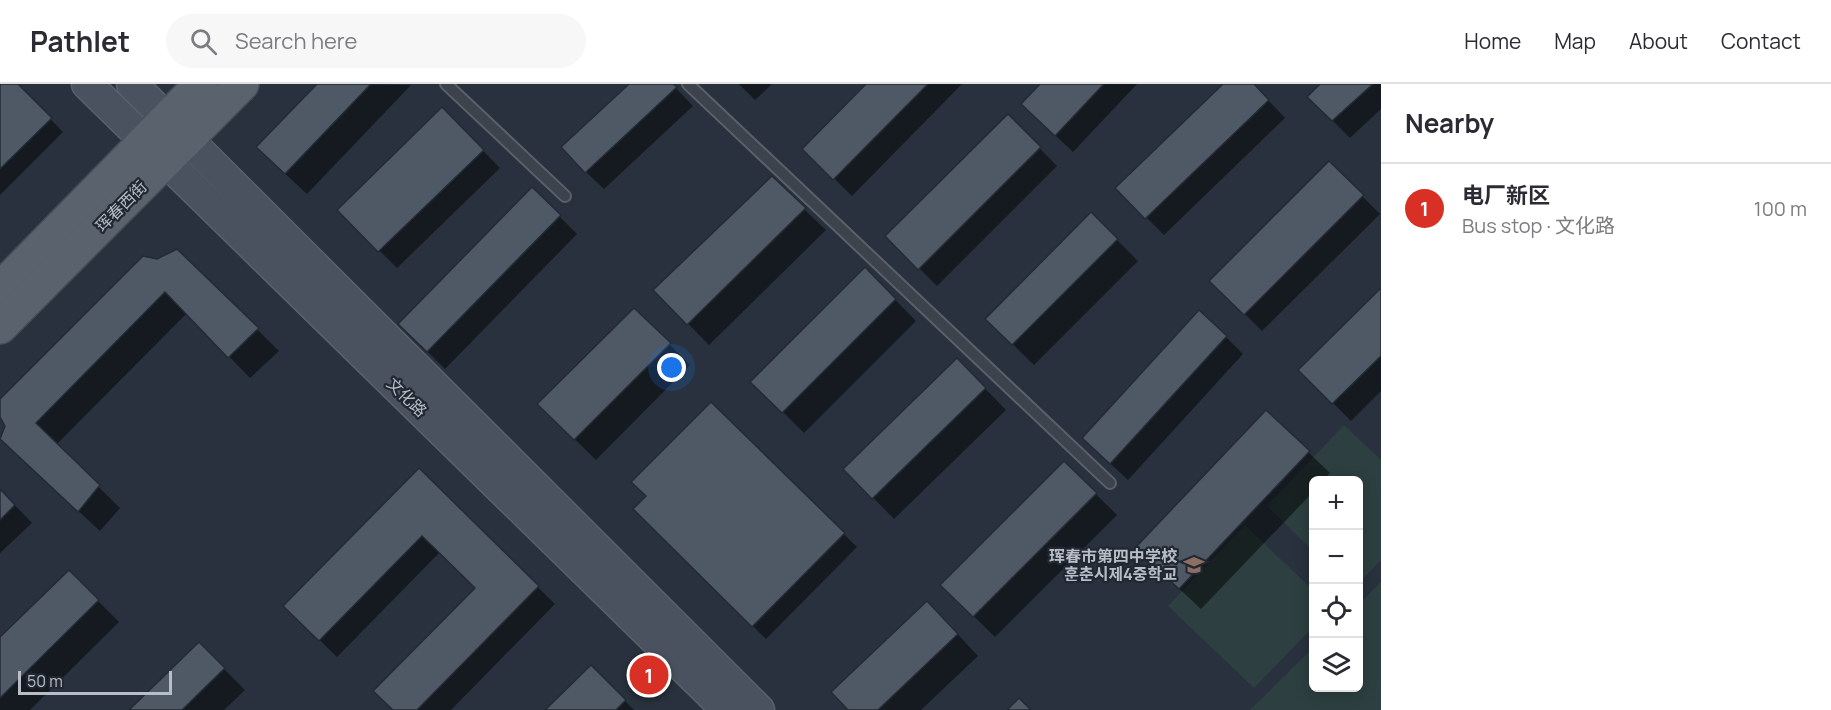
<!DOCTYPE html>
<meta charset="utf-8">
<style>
:root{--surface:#fff;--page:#f7f7f7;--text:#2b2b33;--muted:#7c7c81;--line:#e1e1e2;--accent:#d93025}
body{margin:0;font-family:Manrope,"Noto Sans SC","Noto Sans KR",sans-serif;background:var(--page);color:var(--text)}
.controls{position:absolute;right:18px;bottom:18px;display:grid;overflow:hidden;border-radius:9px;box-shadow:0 3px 15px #0003}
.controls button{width:54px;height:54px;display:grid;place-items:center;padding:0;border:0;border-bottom:2px solid var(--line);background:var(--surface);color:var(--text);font:30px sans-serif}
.scale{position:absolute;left:18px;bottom:15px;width:154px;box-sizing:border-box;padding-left:6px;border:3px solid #b8bec8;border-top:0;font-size:16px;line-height:21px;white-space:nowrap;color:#b8bec8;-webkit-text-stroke:4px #212832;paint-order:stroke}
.you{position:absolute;left:672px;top:284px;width:21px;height:21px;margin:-15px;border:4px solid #fff;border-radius:50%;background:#1a73e8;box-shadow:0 0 0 9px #1a73e833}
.badge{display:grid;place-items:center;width:39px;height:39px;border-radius:50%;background:var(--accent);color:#fff;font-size:20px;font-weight:700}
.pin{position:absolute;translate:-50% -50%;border:3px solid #fff;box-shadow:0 2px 6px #0006}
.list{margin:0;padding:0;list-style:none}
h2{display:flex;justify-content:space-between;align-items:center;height:78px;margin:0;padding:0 24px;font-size:26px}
h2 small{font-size:20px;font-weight:400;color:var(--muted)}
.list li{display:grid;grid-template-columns:39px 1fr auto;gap:18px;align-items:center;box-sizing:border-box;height:90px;padding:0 24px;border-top:2px solid var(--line)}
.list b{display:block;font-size:22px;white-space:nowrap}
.list p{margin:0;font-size:20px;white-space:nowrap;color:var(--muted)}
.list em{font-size:20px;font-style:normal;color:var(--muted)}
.icon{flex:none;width:33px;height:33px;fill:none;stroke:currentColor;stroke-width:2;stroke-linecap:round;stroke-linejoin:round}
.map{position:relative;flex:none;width:1381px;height:626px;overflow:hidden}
header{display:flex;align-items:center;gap:36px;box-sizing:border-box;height:84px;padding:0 30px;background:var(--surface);border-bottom:2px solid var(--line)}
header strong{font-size:28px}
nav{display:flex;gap:33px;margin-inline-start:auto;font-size:21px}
.search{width:420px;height:54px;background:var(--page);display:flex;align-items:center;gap:15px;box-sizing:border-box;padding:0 21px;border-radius:33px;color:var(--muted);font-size:22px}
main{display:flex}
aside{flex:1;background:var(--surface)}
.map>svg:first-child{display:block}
</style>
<header>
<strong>Pathlet</strong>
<div class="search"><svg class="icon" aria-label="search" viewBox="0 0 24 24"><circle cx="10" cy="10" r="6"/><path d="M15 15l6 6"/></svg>Search here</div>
<nav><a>Home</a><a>Map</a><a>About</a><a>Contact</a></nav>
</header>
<main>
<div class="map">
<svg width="1381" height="626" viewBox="0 0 1381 626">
<rect width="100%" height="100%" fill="#28313d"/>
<g fill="#2d3f40">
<path d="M1344,341L1381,376V476L1359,499L1358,396H1314L1313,467L1267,422Z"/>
<path d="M1245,441L1313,506V543L1254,604L1168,522Z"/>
<path d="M1381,498V626H1250L1313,564L1314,604H1358L1359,520Z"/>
</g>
<g fill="#0007">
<path d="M0,0H16L63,48L0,111Z"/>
<path d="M319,0L411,1L307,110L279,84Z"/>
<path d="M631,0H672L693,22L604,105L586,88Z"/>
<path d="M739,0H772L755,16Z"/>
<path d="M868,0H962L852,112L804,65Z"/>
<path d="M1042,0H1137L1073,68L1041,38Z"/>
<path d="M1225,0H1253L1285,34L1164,151L1117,104Z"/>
<path d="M1323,0H1381V25L1350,54L1309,13Z"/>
<path d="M442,25L500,84L397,184L339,126Z"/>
<path d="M1008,32L1057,82L937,202L887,152Z"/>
<path d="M1329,79L1380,130L1262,247L1212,197Z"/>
<path d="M772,95L826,146L709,261L655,206Z"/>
<path d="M532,105L577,150L445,285L400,240Z"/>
<path d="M1091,130L1138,177L1034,281L987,235Z"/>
<path d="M177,166L279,267L250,294L187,229L56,361L120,424L100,447L0,354L7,342L0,331V317L157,177Z"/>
<path d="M865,185L916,237L804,349L753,298Z"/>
<path d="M1381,206V307L1351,337L1300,286Z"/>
<path d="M1226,253L1243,270L1128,396L1101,371Z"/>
<path d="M669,260L690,281L596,376L539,320Z"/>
<path d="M957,276L1006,326L894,435L845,385Z"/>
<path d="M711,320L857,463L766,555L635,425L648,412Z"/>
<path d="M1266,328L1330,389L1323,396H1314V407L1201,525L1158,485Z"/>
<path d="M1064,379L1117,431L995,553L942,501Z"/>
<path d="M419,386L555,520L451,626H394L477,504L440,468L337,573L285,522Z"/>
<path d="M0,406L32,439L0,469Z"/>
<path d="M69,488L119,538L30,626H0V555Z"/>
<path d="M948,540L978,572L921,626H850Z"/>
<path d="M199,560L245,606L224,626H131Z"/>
<path d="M591,583L634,626H547Z"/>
</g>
<g fill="#4f5865" stroke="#232a34" stroke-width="1.5">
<path d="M0,0H18L52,34L0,85Z"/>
<path d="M317,0H371L285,90L256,63Z"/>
<path d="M629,0H673L677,3L585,89L561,63Z"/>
<path d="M866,0H928L833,96L802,65Z"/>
<path d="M1040,0H1104L1055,52L1021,20Z"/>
<path d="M1223,0H1254L1269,16L1145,135L1115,104Z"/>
<path d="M1320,0H1373L1332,37L1307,13Z"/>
<path d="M442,23L484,66L378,168L337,126Z"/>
<path d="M1008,30L1041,63L918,186L885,152Z"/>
<path d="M1329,77L1364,111L1244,231L1209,197Z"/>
<path d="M772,92L806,124L687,241L653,206Z"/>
<path d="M532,103L561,131L427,268L398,240Z"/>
<path d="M1091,128L1118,155L1012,261L985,235Z"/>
<path d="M177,165L259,244L228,274L165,208L36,339L100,401L78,428L0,355L5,342L0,333V315L143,172L157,175Z"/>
<path d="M865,183L896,215L782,329L750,298Z"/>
<path d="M1381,204V272L1332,320L1298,286Z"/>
<path d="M634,224L671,259L574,356L537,320Z"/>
<path d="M1199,226L1227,252L1110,380L1082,354Z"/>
<path d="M957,274L986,304L872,415L843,385Z"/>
<path d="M711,318L845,449L752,543L633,425L646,412L631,398Z"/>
<path d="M1266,326L1310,367L1179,505L1135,464Z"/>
<path d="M1064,377L1097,409L973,533L940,501Z"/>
<path d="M419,384L539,502L417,626H393L373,607L475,504L422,452L319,557L283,522Z"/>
<path d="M0,405L15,421L0,436Z"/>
<path d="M69,486L99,516L0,614V553Z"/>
<path d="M927,517L958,550L878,626H848L831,608Z"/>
<path d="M199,558L225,584L182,626H129Z"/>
<path d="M591,581L626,616L616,626H545Z"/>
<path d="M1019,614L1031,626H1007Z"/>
</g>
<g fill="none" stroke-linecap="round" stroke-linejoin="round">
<g stroke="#5a616b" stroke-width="14">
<g id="lane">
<path d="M446,0L565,112"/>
<path d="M688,0L1110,399"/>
</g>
</g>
<g stroke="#5a616b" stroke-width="33">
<g id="secondary">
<path d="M87,0L727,626"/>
<path d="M132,0L759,626"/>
</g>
</g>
<g stroke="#454c56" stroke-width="36">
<g id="primary">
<path d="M0,205L201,0"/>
<path d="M0,243L242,0"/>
</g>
</g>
<use href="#lane" stroke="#3c434d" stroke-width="10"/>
<use href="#secondary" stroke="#4a5260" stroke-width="30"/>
<use href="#primary" stroke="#5a626d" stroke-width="33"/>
</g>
<defs>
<g id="school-bare" transform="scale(1.62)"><path d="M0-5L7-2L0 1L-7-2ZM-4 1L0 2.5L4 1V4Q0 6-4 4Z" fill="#8d6e63" stroke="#212832" stroke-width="2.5" paint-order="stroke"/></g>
</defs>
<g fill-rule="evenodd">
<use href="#school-bare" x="1194" y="481"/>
</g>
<g text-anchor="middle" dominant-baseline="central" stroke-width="4.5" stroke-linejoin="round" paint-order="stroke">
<g font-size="16" fill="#b8bec8" stroke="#212832">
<text transform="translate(121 122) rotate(-45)">珲春西街</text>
<text transform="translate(407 313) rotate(44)">文化路</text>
</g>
<g font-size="16" font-weight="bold" fill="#b8bec8" stroke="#212832" text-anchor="end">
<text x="1177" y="472">珲春市第四中学校<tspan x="1177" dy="18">훈춘시제4중학교</tspan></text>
</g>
</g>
</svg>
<div class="controls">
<button>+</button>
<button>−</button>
<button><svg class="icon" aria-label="locate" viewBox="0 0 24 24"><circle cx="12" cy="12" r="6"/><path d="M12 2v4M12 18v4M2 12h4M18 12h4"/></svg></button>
<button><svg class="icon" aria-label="layers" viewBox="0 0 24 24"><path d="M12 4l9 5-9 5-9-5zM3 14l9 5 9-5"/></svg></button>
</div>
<div class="scale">50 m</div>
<div class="you"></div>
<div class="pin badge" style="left:649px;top:591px">1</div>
</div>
<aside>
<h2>Nearby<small></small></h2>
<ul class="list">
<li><span class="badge">1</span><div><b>电厂新区</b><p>Bus stop · 文化路</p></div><em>100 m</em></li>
</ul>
</aside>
</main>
